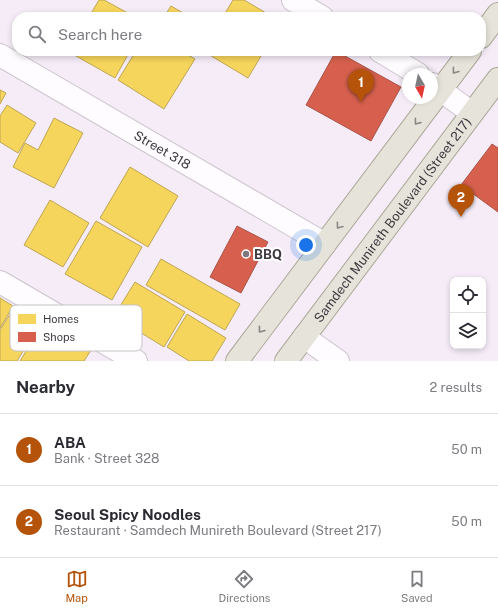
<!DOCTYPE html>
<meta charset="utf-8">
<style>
:root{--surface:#fff;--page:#f2f2f3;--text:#2b2b33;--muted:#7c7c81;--line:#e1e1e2;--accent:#b45309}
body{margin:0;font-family:"Public Sans",sans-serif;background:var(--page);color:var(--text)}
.controls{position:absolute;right:12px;bottom:12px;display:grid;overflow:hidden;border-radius:8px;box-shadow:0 2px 6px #0003}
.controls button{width:36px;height:36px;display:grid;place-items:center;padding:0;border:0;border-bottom:1px solid var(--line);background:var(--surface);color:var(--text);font:20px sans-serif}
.compass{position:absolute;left:402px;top:68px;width:36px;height:36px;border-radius:50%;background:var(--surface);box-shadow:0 2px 6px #0003;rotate:171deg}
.you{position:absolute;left:306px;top:245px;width:14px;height:14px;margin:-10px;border:3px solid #fff;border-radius:50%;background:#1a73e8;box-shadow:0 0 0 6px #1a73e833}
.badge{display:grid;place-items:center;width:26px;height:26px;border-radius:50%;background:var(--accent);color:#fff;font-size:13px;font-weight:700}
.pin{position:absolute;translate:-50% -33px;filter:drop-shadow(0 1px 2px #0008)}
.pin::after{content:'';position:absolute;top:21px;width:14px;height:12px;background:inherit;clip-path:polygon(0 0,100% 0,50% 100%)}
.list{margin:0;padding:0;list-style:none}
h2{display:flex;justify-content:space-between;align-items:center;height:52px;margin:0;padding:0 16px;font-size:17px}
h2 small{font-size:13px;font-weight:400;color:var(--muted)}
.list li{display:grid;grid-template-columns:26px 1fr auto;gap:12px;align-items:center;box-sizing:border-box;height:72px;padding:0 16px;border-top:1px solid var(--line)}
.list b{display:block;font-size:15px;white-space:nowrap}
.list p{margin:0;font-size:13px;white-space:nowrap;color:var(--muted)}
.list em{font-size:13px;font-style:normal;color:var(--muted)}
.icon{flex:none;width:22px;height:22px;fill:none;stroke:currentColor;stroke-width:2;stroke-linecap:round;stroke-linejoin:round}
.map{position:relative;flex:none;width:498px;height:361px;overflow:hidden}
.search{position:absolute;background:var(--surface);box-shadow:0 2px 6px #0003;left:12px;right:12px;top:12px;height:44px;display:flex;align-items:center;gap:10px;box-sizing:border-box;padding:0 14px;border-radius:16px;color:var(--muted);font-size:15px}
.sheet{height:196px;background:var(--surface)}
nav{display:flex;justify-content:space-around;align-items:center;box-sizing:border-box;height:56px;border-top:1px solid var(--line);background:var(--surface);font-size:11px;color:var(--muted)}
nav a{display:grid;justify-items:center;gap:2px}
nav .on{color:var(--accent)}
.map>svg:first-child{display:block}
</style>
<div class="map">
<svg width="498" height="361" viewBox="0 0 498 361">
<rect width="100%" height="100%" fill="#f5ecf7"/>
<g fill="#f6d55c" stroke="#bfa654">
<path d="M99,0H104L135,17H89Z"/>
<path d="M233,0H244L273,17H223Z"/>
<path d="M171,6L190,17H164Z"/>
<path d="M69,51H130L115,78L69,52Z"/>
<path d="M136,51H181L195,59L164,109L118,80Z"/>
<path d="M203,51H264L248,78Z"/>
<path d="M0,90L6,93L0,104Z"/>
<path d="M7,105L36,123L18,153L0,142V116Z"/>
<path d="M54,118L83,133L54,188L13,167L25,143L38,150Z"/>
<path d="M130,167L178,196L148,247L100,218Z"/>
<path d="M50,200L89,223L63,267L24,245Z"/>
<path d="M96,221L142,247L112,300L65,274Z"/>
<path d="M161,259L240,304L225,330L146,285Z"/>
<path d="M135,282L185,312L164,347L114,316Z"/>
<path d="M0,298L13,306L0,328Z"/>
<path d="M15,306L41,322L17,361H0V330Z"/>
<path d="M187,314L226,338L212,361H189L167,347Z"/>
<path d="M44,322L91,350L84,361H20Z"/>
</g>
<g fill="#d6604d" stroke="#a95449">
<path d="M336,51L401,87L371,141L306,105Z"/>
<path d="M492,144L498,148V212L461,185Z"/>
<path d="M237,226L268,242L241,293L210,277Z"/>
</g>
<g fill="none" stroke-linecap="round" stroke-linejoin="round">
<g stroke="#ccc4cd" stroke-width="24">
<g id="minor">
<path d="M293,0L322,17"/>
<path d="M380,51L418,74"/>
<path id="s1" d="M0,55L325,244"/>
<path d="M432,84L472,113"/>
<path d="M0,282L136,361"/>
<path d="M304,337L338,361"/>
</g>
</g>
<g stroke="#aba898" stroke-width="24">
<g id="major">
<path d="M481,37L498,14"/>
<path d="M237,361L470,51"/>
<path id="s2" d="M286,361L498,79"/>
</g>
</g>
<use href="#minor" stroke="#fefcfe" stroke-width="22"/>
<use href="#major" stroke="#e6e4da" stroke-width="22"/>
</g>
<defs><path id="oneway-chevron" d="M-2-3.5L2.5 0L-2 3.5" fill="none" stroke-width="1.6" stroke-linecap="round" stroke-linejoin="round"/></defs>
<g stroke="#8a8586">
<use href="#oneway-chevron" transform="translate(455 71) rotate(127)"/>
<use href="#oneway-chevron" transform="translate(417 122) rotate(127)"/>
<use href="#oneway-chevron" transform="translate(339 226) rotate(127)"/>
<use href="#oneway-chevron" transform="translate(261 330) rotate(127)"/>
</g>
<circle fill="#7f7781" stroke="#fff" stroke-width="1.5" cx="246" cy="254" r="4"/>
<g text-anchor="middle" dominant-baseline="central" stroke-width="4" stroke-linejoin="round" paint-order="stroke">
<g font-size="13" fill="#3f3841" stroke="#fff">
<text stroke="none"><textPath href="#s1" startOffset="188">Street 318</textPath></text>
<text stroke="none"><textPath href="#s2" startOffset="177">Samdech Munireth Boulevard (Street 217)</textPath></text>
</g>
<g font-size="13" font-weight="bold" fill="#3f3841" stroke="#fff" text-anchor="start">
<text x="254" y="254">BBQ</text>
</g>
</g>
<rect x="10" y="305" width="132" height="46" rx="6" fill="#fff" stroke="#c5c3c6" stroke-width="1"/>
<rect x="18" y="314" width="18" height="10" fill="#f6d55c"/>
<rect x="18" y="332" width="18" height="10" fill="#d6604d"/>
<g font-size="11" fill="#3f3841">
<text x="43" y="323">Homes</text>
<text x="43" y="341">Shops</text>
</g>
</svg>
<div class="controls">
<button><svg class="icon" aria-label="locate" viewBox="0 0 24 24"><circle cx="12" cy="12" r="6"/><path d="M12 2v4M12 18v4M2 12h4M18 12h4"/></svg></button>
<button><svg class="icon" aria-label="layers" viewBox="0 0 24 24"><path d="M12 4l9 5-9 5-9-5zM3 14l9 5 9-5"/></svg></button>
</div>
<svg class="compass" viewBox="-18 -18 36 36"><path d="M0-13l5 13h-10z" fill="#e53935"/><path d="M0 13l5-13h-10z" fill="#7c7c81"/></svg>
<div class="you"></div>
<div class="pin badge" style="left:361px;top:102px">1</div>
<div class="pin badge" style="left:461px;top:217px">2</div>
<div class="search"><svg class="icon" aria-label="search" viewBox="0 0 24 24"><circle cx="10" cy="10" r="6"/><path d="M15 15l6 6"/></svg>Search here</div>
</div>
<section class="sheet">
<h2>Nearby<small>2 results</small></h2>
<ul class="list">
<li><span class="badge">1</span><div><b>ABA</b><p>Bank · Street 328</p></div><em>50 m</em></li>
<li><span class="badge">2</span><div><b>Seoul Spicy Noodles</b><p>Restaurant · Samdech Munireth Boulevard (Street 217)</p></div><em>50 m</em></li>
</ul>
</section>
<nav>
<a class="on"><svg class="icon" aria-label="map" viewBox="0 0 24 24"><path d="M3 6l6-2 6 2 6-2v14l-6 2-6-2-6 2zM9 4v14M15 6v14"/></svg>Map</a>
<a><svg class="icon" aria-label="directions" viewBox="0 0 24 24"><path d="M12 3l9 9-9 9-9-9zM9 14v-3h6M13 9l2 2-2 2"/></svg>Directions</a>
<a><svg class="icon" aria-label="saved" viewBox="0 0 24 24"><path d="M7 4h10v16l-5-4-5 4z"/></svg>Saved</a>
</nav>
